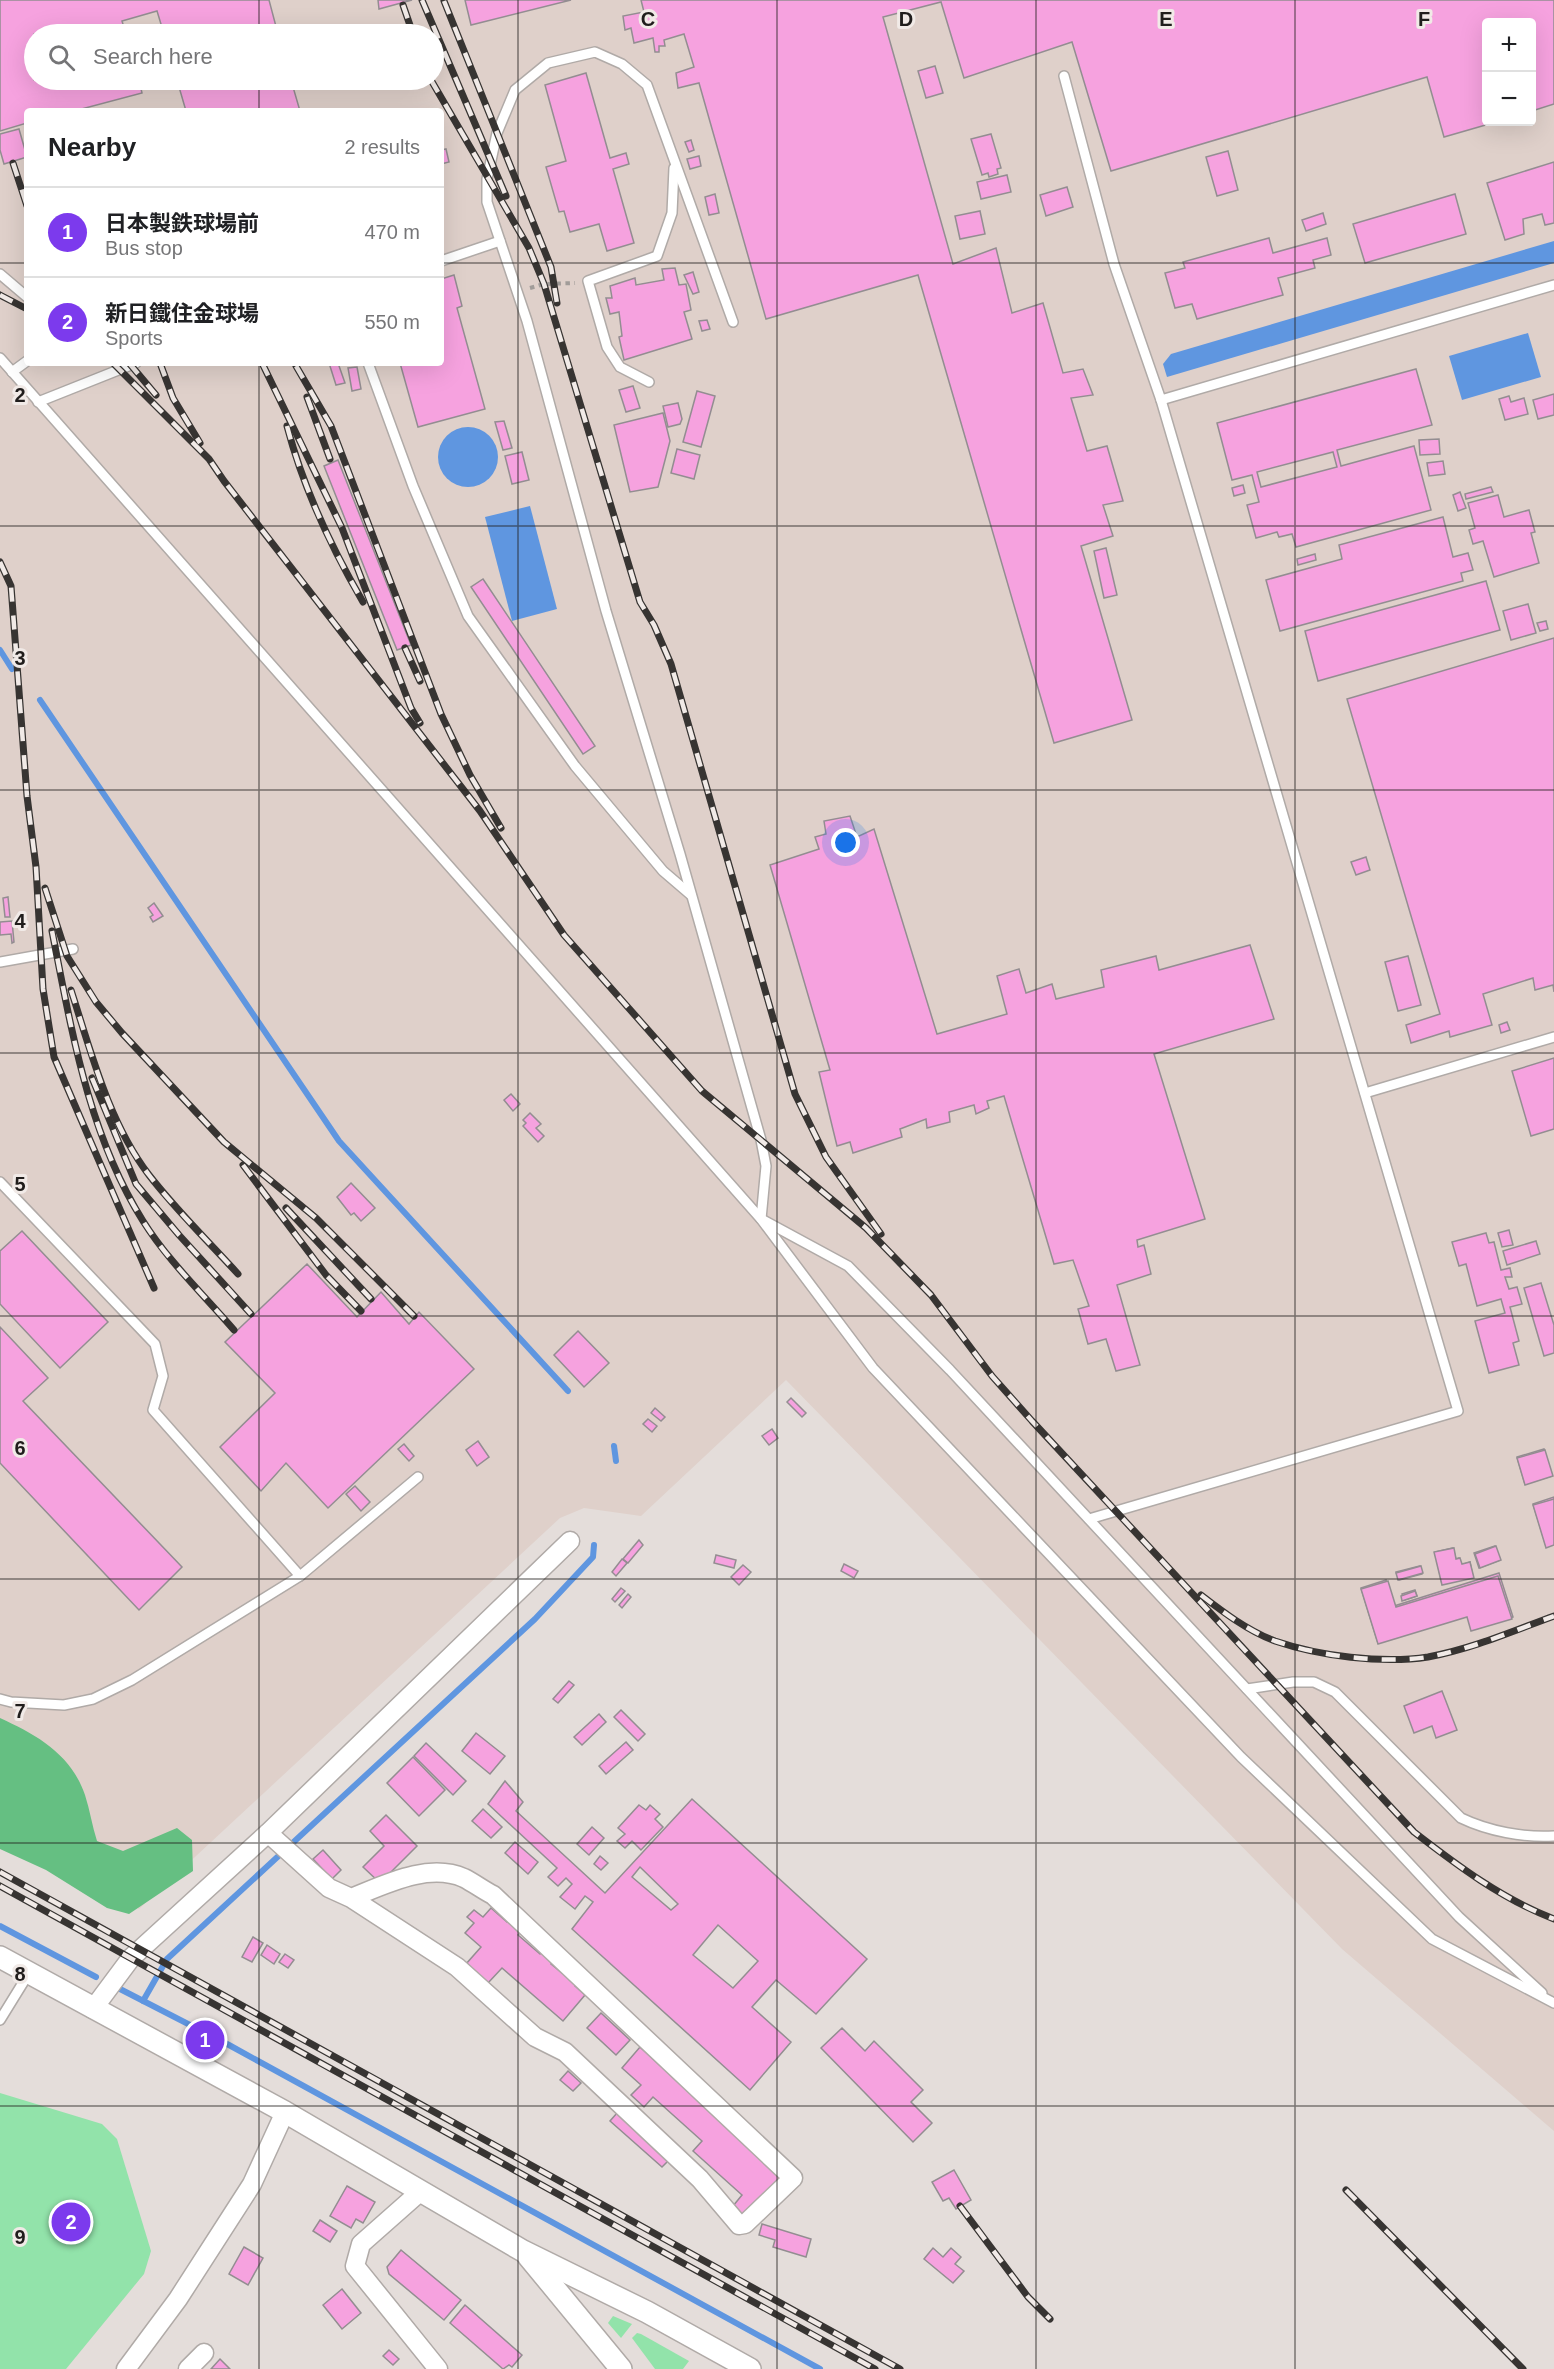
<!DOCTYPE html>
<meta charset="utf-8">
<style>
:root{--surface:#fff;--page:#f2f2f2;--text:#202124;--muted:#757577;--line:#e0e0e0;--accent:#7c3aed}
body{margin:0;font-family:Helvetica,"Noto Sans JP",sans-serif;background:var(--page);color:var(--text)}
.controls{position:absolute;right:18px;top:18px;display:grid;overflow:hidden;border-radius:6px;box-shadow:0 6px 24px #0002}
.controls button{width:54px;height:54px;display:grid;place-items:center;padding:0;border:0;border-bottom:2px solid var(--line);background:var(--surface);color:var(--text);font:30px sans-serif}
.you{position:absolute;left:846px;top:843px;width:21px;height:21px;margin:-15px;border:4px solid #fff;border-radius:50%;background:#1a73e8;box-shadow:0 0 0 9px #1a73e833}
.badge{display:grid;place-items:center;width:39px;height:39px;border-radius:50%;background:var(--accent);color:#fff;font-size:20px;font-weight:700}
.pin{position:absolute;translate:-50% -50%;border:3px solid #fff;box-shadow:0 2px 6px #0006}
.list{margin:0;padding:0;list-style:none}
h2{display:flex;justify-content:space-between;align-items:center;height:78px;margin:0;padding:0 24px;font-size:26px}
h2 small{font-size:20px;font-weight:400;color:var(--muted)}
.list li{display:grid;grid-template-columns:39px 1fr auto;gap:18px;align-items:center;box-sizing:border-box;height:90px;padding:0 24px;border-top:2px solid var(--line)}
.list b{display:block;font-size:22px;white-space:nowrap}
.list p{margin:0;font-size:20px;white-space:nowrap;color:var(--muted)}
.list em{font-size:20px;font-style:normal;color:var(--muted)}
.icon{flex:none;width:33px;height:33px;fill:none;stroke:currentColor;stroke-width:2;stroke-linecap:round;stroke-linejoin:round}
.map{position:relative;flex:none;width:1554px;height:2369px;overflow:hidden}
.search{position:absolute;background:var(--surface);box-shadow:0 6px 24px #0002;left:24px;top:24px;width:420px;height:66px;display:flex;align-items:center;gap:15px;box-sizing:border-box;padding:0 21px;border-radius:33px;color:var(--muted);font-size:22px}
.panel{position:absolute;background:var(--surface);box-shadow:0 6px 24px #0002;left:24px;top:108px;width:420px;height:258px;border-radius:6px}
.map>svg:first-child{display:block}
</style>
<div class="map">
<svg width="1554" height="2369" viewBox="0 0 1554 2369">
<rect width="100%" height="100%" fill="#e4ddda"/>
<path fill="#dfd0ca" fill-rule="evenodd" d="M0,0H1554V2131L1342,1949L786,1380L641,1516L584,1508L560,1518L139,1909L0,1833ZM1486,22H1532V122H1486ZM34,34H434V80H34ZM27,111H441V363H27Z"/>
<g fill="#92e3aa">
<path d="M0,2093L102,2124L117,2139L151,2251L144,2274L66,2369H0Z"/>
<path d="M613,2316L632,2324L621,2338L608,2323Z"/>
<path d="M637,2333L641,2334L689,2361L683,2369H655L632,2338Z"/>
</g>
<path fill="#65bf82" d="M0,1718C37,1735 71,1754 85,1795C90,1810 92,1826 97,1841L123,1851L177,1828L192,1840L193,1871L129,1914L107,1908L46,1870L0,1849Z"/>
<g fill="#5f96e0">
<path d="M1554,241V263L1167,377L1163,364L1171,354Z"/>
<path d="M1528,333L1541,377L1462,400L1449,356Z"/>
<circle cx="468" cy="457" r="30"/>
<path d="M530,506L557,609L512,621L485,517Z"/>
</g>
<g fill="none" stroke-linecap="round" stroke-linejoin="round">
<g stroke="#5f96e0" stroke-width="6">
<path d="M0,650L12,669"/>
<path d="M40,700L339,1141L568,1391"/>
<path d="M614,1446L616,1461"/>
<path d="M0,1926L96,1977"/>
<path d="M120,1989L229,2045L820,2369"/>
<path d="M143,2001L167,1959L535,1619L593,1557L594,1545"/>
</g>
</g>
<g fill="#f6a2df" stroke="#938d91" stroke-width="1.5" fill-rule="evenodd">
<path d="M0,0H269L278,34H164L157,11L122,21L126,34H34V80H139L142,93L74,111H27V123L0,131Z"/>
<path d="M378,0H412L379,9Z"/>
<path d="M465,0H571L471,25Z"/>
<path d="M641,0H1554V104L1532,111V22H1486V122H1496L1444,137L1427,77L1111,171L1072,42L964,78L941,2L883,17L953,264L996,248L1012,313L1043,303L1063,373L1083,369L1093,395L1071,398L1087,451L1107,446L1123,501L1103,505L1113,536L1081,546L1132,720L1054,743L918,275L766,319L699,83L678,88L676,73L694,67L684,34L664,40L665,46H659V52H655L653,38L634,43L631,28L625,30L623,16L644,12Z"/>
<path d="M935,66L943,93L926,98L918,71Z"/>
<path d="M586,73L610,158L626,153L629,164L613,169L634,243L607,251L599,224L570,232L564,211L559,212L546,167L566,161L545,85Z"/>
<path d="M177,80H291L300,111H186Z"/>
<path d="M19,129L27,157L4,164L0,150V134Z"/>
<path d="M991,134L1001,168L997,169L998,174L989,177L988,173L982,175L971,139Z"/>
<path d="M691,140L694,150L689,152L685,142Z"/>
<path d="M446,149L449,162L441,164V150Z"/>
<path d="M1228,151L1238,190L1217,196L1206,157Z"/>
<path d="M699,156L701,166L690,169L687,159Z"/>
<path d="M1554,162V223L1545,225L1542,214L1523,219L1524,234L1505,240L1487,183Z"/>
<path d="M1007,175L1011,192L981,199L977,182Z"/>
<path d="M1067,187L1073,207L1046,216L1040,195Z"/>
<path d="M715,194L719,213L709,215L705,197Z"/>
<path d="M1455,194L1466,234L1365,263L1353,224Z"/>
<path d="M980,211L985,234L960,239L955,216Z"/>
<path d="M1323,213L1326,224L1306,231L1302,220Z"/>
<path d="M1269,238L1273,253L1327,238L1331,255L1313,260L1315,268L1278,278L1283,295L1197,319L1192,304L1175,308L1165,273L1185,268L1183,262Z"/>
<path d="M675,268L679,285L686,284L691,310L684,312L692,339L624,360L619,337L622,336L619,312L610,314L606,298H612L610,286L635,278L636,285L664,280L662,269Z"/>
<path d="M693,272L699,292L693,294L684,275Z"/>
<path d="M454,275L462,306L457,308L485,409L418,427L400,363H441V279Z"/>
<path d="M707,320L710,329L702,331L699,321Z"/>
<path d="M329,363H338L345,383L336,385Z"/>
<path d="M357,367L361,389L352,391L348,368Z"/>
<path d="M1416,369L1432,425L1337,450L1341,466L1414,446L1431,510L1296,547L1292,534L1279,537L1277,532L1256,538L1247,505L1259,502L1252,475L1232,480L1217,423ZM1333,452L1337,467L1261,487L1257,472Z"/>
<path d="M633,386L640,408L626,412L619,390Z"/>
<path d="M697,391L715,396L701,447L683,442Z"/>
<path d="M1554,394V415L1538,419L1533,400Z"/>
<path d="M1509,396L1511,402L1524,398L1528,414L1505,420L1499,399Z"/>
<path d="M678,403L682,419L680,424L668,427L663,406Z"/>
<path d="M663,413L670,441L658,487L630,492L614,425Z"/>
<path d="M504,421L512,448L503,450L495,422Z"/>
<path d="M1439,439L1440,454L1420,455L1419,440Z"/>
<path d="M677,449L700,455L694,479L671,473Z"/>
<path d="M522,452L529,480L512,484L505,456Z"/>
<path d="M338,460L411,645L397,650L324,466Z"/>
<path d="M1443,461L1445,474L1429,476L1427,463Z"/>
<path d="M1243,485L1245,493L1234,496L1232,488Z"/>
<path d="M1491,487L1493,492L1466,499L1465,494Z"/>
<path d="M1460,492L1466,508L1458,511L1453,495Z"/>
<path d="M1498,495L1504,517L1529,510L1535,532L1531,533L1539,563L1494,577L1483,541L1473,544L1469,530L1475,528L1468,503Z"/>
<path d="M1443,517L1453,557L1468,553L1473,570L1461,573L1463,581L1280,631L1266,580L1342,559L1339,545Z"/>
<path d="M1106,548L1117,595L1104,598L1094,551Z"/>
<path d="M1315,554L1316,560L1298,565L1297,559Z"/>
<path d="M483,579L595,746L583,754L471,587Z"/>
<path d="M1486,581L1500,630L1318,681L1305,631Z"/>
<path d="M1528,604L1536,633L1511,640L1503,611Z"/>
<path d="M1546,621L1548,629L1540,631L1537,623Z"/>
<path d="M1554,638V992L1553,985L1535,990L1533,978L1483,994L1492,1025L1450,1037L1449,1031L1411,1043L1406,1025L1440,1014L1347,699Z"/>
<path d="M850,816L857,837L874,829L937,1034L1007,1014L997,976L1019,969L1026,993L1052,984L1056,999L1104,987L1101,970L1156,956L1159,970L1250,945L1274,1019L1154,1054L1205,1219L1137,1240L1138,1247L1144,1245L1151,1274L1117,1285L1140,1365L1116,1371L1106,1339L1088,1344L1078,1309L1089,1306L1073,1260L1054,1264L1004,1096L987,1101L989,1108L976,1114L974,1105L949,1112L950,1122L927,1128L926,1119L900,1129L902,1137L853,1153L850,1142L837,1146L819,1072L830,1070L770,865L819,849L815,837L826,834L824,821Z"/>
<path d="M1366,857L1370,870L1356,875L1351,862Z"/>
<path d="M8,897L10,917H5L3,898Z"/>
<path d="M154,903L163,916L153,922L150,917L153,915L148,908Z"/>
<path d="M12,921L14,942L12,943L11,934L0,935V922Z"/>
<path d="M1408,956L1421,1005L1398,1011L1385,962Z"/>
<path d="M1507,1022L1510,1030L1501,1033L1499,1025Z"/>
<path d="M1554,1058V1129L1531,1136L1512,1071Z"/>
<path d="M511,1094L520,1104L513,1111L504,1100Z"/>
<path d="M530,1113L541,1124L536,1128L544,1136L538,1142L523,1126L526,1123L523,1120Z"/>
<path d="M351,1183L375,1208L361,1221L354,1213L351,1215L337,1197Z"/>
<path d="M1509,1230L1513,1245L1502,1247L1498,1233Z"/>
<path d="M22,1231L108,1322L60,1368L0,1304V1251Z"/>
<path d="M1486,1233L1489,1243L1494,1242L1501,1270L1510,1268L1512,1277H1505L1509,1289L1517,1287L1522,1304L1510,1307L1519,1341L1513,1343L1519,1365L1489,1373L1475,1321L1505,1313L1501,1299L1477,1306L1466,1264L1459,1266L1452,1242Z"/>
<path d="M1536,1241L1540,1254L1507,1265L1503,1251Z"/>
<path d="M307,1264L357,1317L381,1292L409,1324L419,1312L474,1369L328,1508L286,1463L261,1491L220,1447L275,1393L225,1342Z"/>
<path d="M1541,1283L1554,1325V1353L1544,1356L1524,1288Z"/>
<path d="M0,1327L48,1378L23,1401L182,1567L139,1610L0,1463Z"/>
<path d="M578,1331L609,1363L584,1387L554,1355Z"/>
<path d="M791,1398L806,1413L802,1417L787,1402Z"/>
<path d="M655,1408L665,1417L661,1421L651,1413Z"/>
<path d="M648,1419L657,1426L652,1432L643,1424Z"/>
<path d="M772,1429L778,1438L769,1445L762,1436Z"/>
<path d="M478,1441L489,1457L477,1466L466,1450Z"/>
<path d="M404,1444L414,1456L409,1461L398,1449Z"/>
<path d="M1544,1449L1552,1476L1525,1484L1517,1457Z"/>
<path d="M1545,1450L1553,1476L1525,1485L1517,1458Z"/>
<path d="M355,1486L370,1502L361,1511L346,1494Z"/>
<path d="M1554,1497V1544L1546,1546L1533,1504Z"/>
<path d="M1554,1499V1545L1546,1548L1533,1505Z"/>
<path d="M639,1540L643,1545L628,1563L623,1559Z"/>
<path d="M1495,1546L1500,1560L1479,1568L1474,1553Z"/>
<path d="M1496,1546L1501,1560L1480,1568L1475,1554Z"/>
<path d="M1453,1548L1456,1559L1459,1558L1461,1565L1470,1562L1473,1577L1442,1584L1435,1552Z"/>
<path d="M1454,1548L1456,1559L1460,1558L1462,1564L1470,1562L1474,1578L1442,1585L1434,1552Z"/>
<path d="M716,1555L736,1560L734,1568L714,1563Z"/>
<path d="M622,1559L627,1563L616,1576L612,1572Z"/>
<path d="M844,1564L858,1571L854,1578L841,1571Z"/>
<path d="M743,1565L751,1572L739,1585L731,1577Z"/>
<path d="M1420,1566L1422,1574L1399,1580L1396,1572Z"/>
<path d="M1421,1566L1423,1573L1398,1580L1396,1573Z"/>
<path d="M1499,1573L1513,1617L1474,1629L1469,1614L1378,1643L1361,1588L1386,1580L1394,1606Z"/>
<path d="M1498,1576L1512,1619L1471,1631L1467,1617L1378,1644L1361,1589L1388,1581L1396,1607Z"/>
<path d="M621,1588L625,1591L615,1602L612,1599Z"/>
<path d="M1415,1590L1417,1596L1404,1600L1402,1594Z"/>
<path d="M1415,1591L1417,1596L1402,1601L1401,1596Z"/>
<path d="M628,1594L631,1597L622,1608L619,1605Z"/>
<path d="M569,1681L574,1685L558,1703L553,1699Z"/>
<path d="M1442,1691L1457,1730L1436,1738L1432,1726L1414,1733L1404,1706Z"/>
<path d="M621,1710L645,1734L638,1741L614,1717Z"/>
<path d="M599,1714L606,1722L582,1745L574,1737Z"/>
<path d="M476,1733L505,1756L490,1774L462,1751Z"/>
<path d="M626,1742L633,1750L606,1774L599,1766Z"/>
<path d="M426,1743L466,1781L453,1795L414,1756Z"/>
<path d="M413,1757L445,1790L419,1816L387,1783Z"/>
<path d="M505,1781L523,1802L516,1811L605,1893L692,1799L867,1959L816,2014L776,1980L752,2007L791,2042L750,2090L572,1929L593,1902L585,1896L575,1909L560,1897L572,1884L566,1878L558,1886L548,1877L557,1868L488,1804ZM640,1867L678,1904L671,1910L632,1877ZM718,1925L758,1961L733,1988L693,1955Z"/>
<path d="M639,1805L646,1810L650,1805L660,1814L655,1819L663,1827L641,1850L632,1841L625,1848L617,1841L625,1834L618,1828Z"/>
<path d="M483,1809L502,1827L491,1838L472,1821Z"/>
<path d="M386,1815L417,1846L380,1883L363,1867L384,1846L370,1831Z"/>
<path d="M592,1827L604,1838L589,1855L577,1844Z"/>
<path d="M515,1842L538,1862L528,1874L505,1853Z"/>
<path d="M323,1850L341,1870L332,1879L313,1859Z"/>
<path d="M600,1856L608,1863L601,1870L594,1864Z"/>
<path d="M491,1908L507,1922L512,1917L524,1928L518,1935L540,1954L545,1948L557,1958L551,1964L562,1973L566,1968L580,1980L575,1986L585,1995L563,2021L502,1968L488,1983L466,1964L481,1947L465,1933L474,1923L467,1917L474,1910L483,1917Z"/>
<path d="M253,1937L263,1943L252,1962L242,1957Z"/>
<path d="M267,1945L280,1954L274,1964L261,1955Z"/>
<path d="M285,1954L294,1960L288,1968L279,1962Z"/>
<path d="M601,2013L630,2040L616,2055L587,2028Z"/>
<path d="M842,2028L865,2051L874,2041L923,2090L911,2102L932,2123L913,2142L821,2048Z"/>
<path d="M640,2047L781,2177L745,2218L733,2206L742,2195L693,2151L702,2141L653,2097L644,2107L631,2095L641,2085L622,2068Z"/>
<path d="M568,2071L581,2083L573,2091L560,2080Z"/>
<path d="M617,2113L670,2159L662,2167L610,2121Z"/>
<path d="M954,2170L971,2200L956,2209L949,2198L943,2201L932,2182Z"/>
<path d="M347,2186L375,2202L363,2223L356,2219L351,2228L330,2216Z"/>
<path d="M320,2220L337,2231L330,2242L313,2231Z"/>
<path d="M762,2224L811,2239L806,2257L773,2247L775,2240L759,2235Z"/>
<path d="M244,2247L263,2258L248,2285L229,2274Z"/>
<path d="M933,2248L943,2257L951,2248L961,2257L955,2264L964,2271L953,2283L924,2259Z"/>
<path d="M401,2250L461,2300L444,2320L389,2274L387,2267Z"/>
<path d="M342,2289L361,2313L342,2329L323,2305Z"/>
<path d="M465,2305L522,2355L512,2367L509,2365L503,2369L450,2323Z"/>
<path d="M389,2350L399,2359L393,2365L383,2356Z"/>
<path d="M220,2359L230,2369H211Z"/>
</g>
<g fill="none" stroke-linecap="round" stroke-linejoin="round">
<g stroke="#b0aaa7" stroke-width="12">
<g id="service">
<path d="M1064,76L1114,264L1161,400L1458,1411L1089,1519"/>
<path d="M441,261L500,241"/>
<path d="M0,274L27,297"/>
<path d="M733,322L647,85L622,64L595,52L548,63L515,90L497,133L487,179V202L527,321L606,611L680,854L761,1140L766,1166L761,1219"/>
<path d="M0,358L761,1219L873,1368L1241,1757L1432,1939L1554,2003"/>
<path d="M368,363L413,486L468,616L575,766L663,871L691,895"/>
<path d="M12,372L27,361"/>
<path d="M649,382L620,367L607,347L588,281L657,256L672,213L674,168"/>
<path d="M1161,400L1554,285"/>
<path d="M38,402L136,363"/>
<path d="M0,962L73,949"/>
<path d="M1365,1093L1554,1037"/>
<path d="M0,1182L155,1344L163,1376L153,1410L300,1576"/>
<path d="M763,1220L848,1266L950,1370L1459,1917L1542,1993"/>
<path d="M1247,1689L1293,1682H1314L1335,1692L1461,1818C1488,1831 1524,1838 1554,1836"/>
<path d="M0,1699L11,1702L64,1705L93,1699L132,1680L300,1576L418,1477"/>
<path d="M0,2020L29,1973"/>
</g>
</g>
<g stroke="#b0aaa7" stroke-width="21">
<g id="minor">
<path d="M268,1833L329,1888L351,1898C384,1885 428,1862 464,1878C474,1883 483,1890 493,1895L793,2178L745,2224L739,2225L700,2179L565,2052L535,2037L457,1967L351,1898"/>
<path d="M93,2009L131,1958L268,1833L570,1541"/>
<path d="M421,2191L361,2244L355,2266L438,2369"/>
<path d="M126,2369L178,2299L252,2184L285,2112"/>
<path d="M188,2369L204,2353"/>
</g>
</g>
<g stroke="#b0aaa7" stroke-width="24">
<g id="tertiary">
<path d="M0,1957L285,2112L523,2251L647,2312L750,2369"/>
<path d="M528,2256L621,2369"/>
</g>
</g>
<path stroke="#a19c99" stroke-width="4" stroke-dasharray="4.5 4.5" stroke-linecap="butt" d="M530,288L544,284L575,283"/>
<use href="#service" stroke="#fff" stroke-width="9"/>
<use href="#minor" stroke="#fff" stroke-width="18"/>
<use href="#tertiary" stroke="#fff" stroke-width="21"/>
<g stroke="#373432" stroke-width="7">
<g id="rail">
<path d="M422,0L506,196"/>
<path d="M444,1L551,267L557,303"/>
<path d="M403,5L413,34"/>
<path d="M431,80L529,248L544,284L640,602L654,625L671,664L795,1094L826,1157L881,1234"/>
<path d="M13,163L27,206"/>
<path d="M0,295L27,309"/>
<path d="M113,363L209,459L224,481L480,811L564,935L702,1091L866,1228L931,1295L992,1376L1032,1421L1414,1832C1458,1866 1502,1899 1554,1919"/>
<path d="M129,363L156,395"/>
<path d="M160,363L173,398L200,443"/>
<path d="M262,363L342,528L411,708L420,723"/>
<path d="M296,366L331,426L441,714L470,775L501,828"/>
<path d="M307,397L330,459"/>
<path d="M287,426C303,487 331,547 363,602"/>
<path d="M0,562L11,586L27,796L36,867L43,989L54,1057L154,1288"/>
<path d="M405,648L420,681"/>
<path d="M45,888L67,956L96,1002L122,1033L224,1142L316,1218L414,1316"/>
<path d="M52,931C72,1032 88,1133 143,1221C168,1261 204,1295 234,1330"/>
<path d="M71,990C91,1052 109,1123 149,1175C176,1210 209,1242 238,1274"/>
<path d="M92,1078L136,1184L179,1235L251,1314"/>
<path d="M243,1165L326,1275L361,1311"/>
<path d="M286,1208L371,1299"/>
<path d="M1201,1595C1223,1612 1248,1631 1275,1641C1319,1656 1382,1664 1428,1657C1472,1649 1513,1631 1554,1616"/>
<path d="M0,1872L900,2369"/>
<path d="M0,1886L875,2369"/>
<path d="M1346,2190L1523,2369"/>
<path d="M960,2206L1028,2297L1050,2319"/>
</g>
</g>
<use href="#rail" stroke="#f1eae7" stroke-width="4.5" stroke-dasharray="14" stroke-linecap="butt"/>
</g>
<path fill="none" stroke="#201d1c" stroke-width="1.5" stroke-opacity="0.55" d="M259,0V34M518,0V2369M777,0V2369M1036,0V2369M1295,0V2369M259,80V111M0,263H27M441,263H1554M259,363V2369M0,526H1554M0,790H1554M0,1053H1554M0,1316H1554M0,1579H1554M0,1843H1554M0,2106H1554"/>
<g font-size="20" text-anchor="middle" font-weight="bold" fill="#201d1c" stroke="#f1eae7" stroke-width="6" stroke-linejoin="round" paint-order="stroke">
<text x="648" y="26">C</text>
<text x="906" y="26">D</text>
<text x="1166" y="26">E</text>
<text x="1424" y="26">F</text>
<text x="20" y="402">2</text>
<text x="20" y="665">3</text>
<text x="20" y="928">4</text>
<text x="20" y="1191">5</text>
<text x="20" y="1455">6</text>
<text x="20" y="1718">7</text>
<text x="20" y="1981">8</text>
<text x="20" y="2244">9</text>
</g>
</svg>
<div class="controls">
<button>+</button>
<button>−</button>
</div>
<div class="you"></div>
<div class="pin badge" style="left:205px;top:2040px">1</div>
<div class="pin badge" style="left:71px;top:2222px">2</div>
<div class="search"><svg class="icon" aria-label="search" viewBox="0 0 24 24"><circle cx="10" cy="10" r="6"/><path d="M15 15l6 6"/></svg>Search here</div>
<section class="panel">
<h2>Nearby<small>2 results</small></h2>
<ul class="list">
<li><span class="badge">1</span><div><b>日本製鉄球場前</b><p>Bus stop</p></div><em>470 m</em></li>
<li><span class="badge">2</span><div><b>新日鐵住金球場</b><p>Sports</p></div><em>550 m</em></li>
</ul>
</section>
</div>
